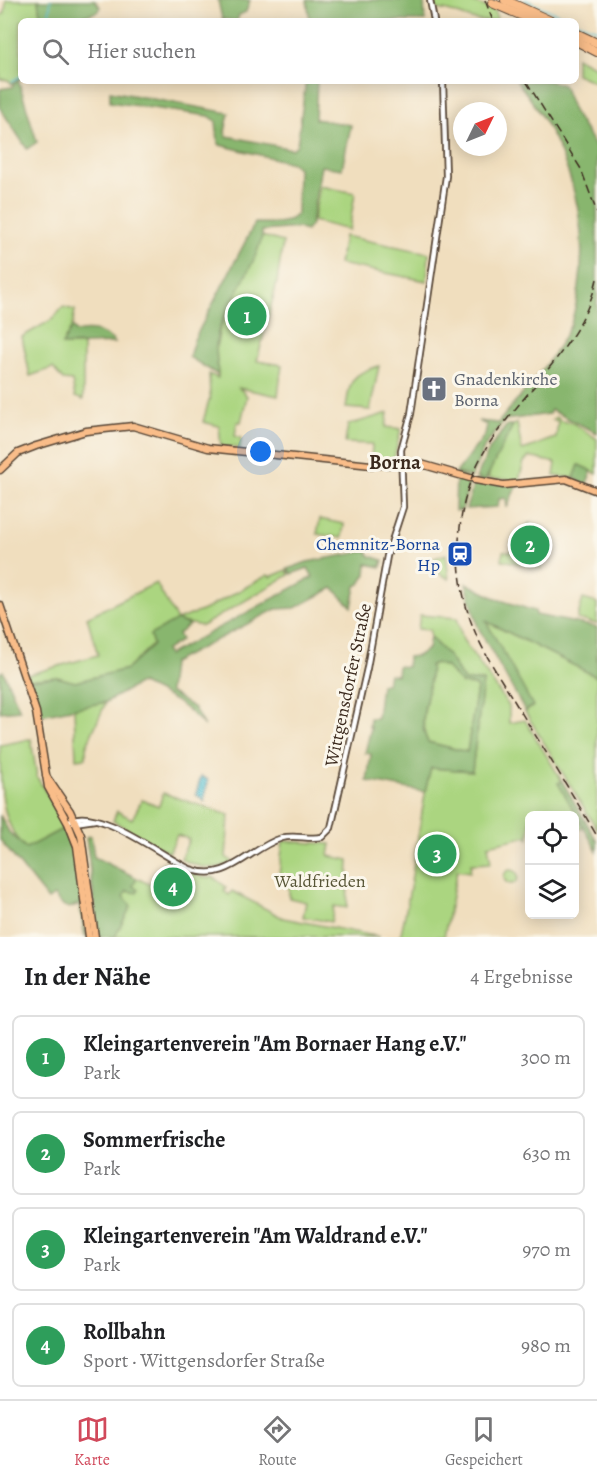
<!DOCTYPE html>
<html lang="de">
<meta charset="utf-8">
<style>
:root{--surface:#fff;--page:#f6f6f6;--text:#202124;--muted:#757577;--line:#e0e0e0;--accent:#d1495b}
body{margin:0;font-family:Alegreya,serif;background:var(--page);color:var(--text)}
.controls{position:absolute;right:18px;bottom:18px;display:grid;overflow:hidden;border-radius:9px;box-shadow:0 3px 15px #0003}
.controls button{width:54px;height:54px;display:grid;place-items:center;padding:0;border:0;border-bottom:2px solid var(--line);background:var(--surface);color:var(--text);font:30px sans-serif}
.compass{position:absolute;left:453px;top:102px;width:54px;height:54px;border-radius:50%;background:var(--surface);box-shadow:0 3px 15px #0003;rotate:47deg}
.you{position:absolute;left:261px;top:452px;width:21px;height:21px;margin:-15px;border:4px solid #fff;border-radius:50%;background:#1a73e8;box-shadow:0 0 0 9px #1a73e833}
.badge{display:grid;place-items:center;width:39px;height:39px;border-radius:50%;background:var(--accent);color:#fff;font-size:20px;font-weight:700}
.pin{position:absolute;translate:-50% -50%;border:3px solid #fff;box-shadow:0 2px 6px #0006}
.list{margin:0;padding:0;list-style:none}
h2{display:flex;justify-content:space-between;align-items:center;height:78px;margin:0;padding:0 24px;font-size:26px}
h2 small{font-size:20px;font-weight:400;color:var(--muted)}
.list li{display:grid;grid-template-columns:39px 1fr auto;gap:18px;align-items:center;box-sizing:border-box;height:84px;margin:0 12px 12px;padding:0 12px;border:2px solid var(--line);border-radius:9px}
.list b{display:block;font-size:22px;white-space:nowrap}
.list p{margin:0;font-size:20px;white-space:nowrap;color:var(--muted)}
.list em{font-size:20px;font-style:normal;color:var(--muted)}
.icon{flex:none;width:33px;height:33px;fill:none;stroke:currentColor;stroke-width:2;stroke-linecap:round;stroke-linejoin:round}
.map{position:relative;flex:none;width:597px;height:937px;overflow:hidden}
.search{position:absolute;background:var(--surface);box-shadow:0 3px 15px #0003;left:18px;right:18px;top:18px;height:66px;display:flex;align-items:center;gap:15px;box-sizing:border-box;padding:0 21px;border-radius:9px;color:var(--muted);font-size:22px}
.sheet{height:462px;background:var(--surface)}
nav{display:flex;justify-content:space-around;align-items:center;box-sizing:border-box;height:84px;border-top:2px solid var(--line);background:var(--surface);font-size:16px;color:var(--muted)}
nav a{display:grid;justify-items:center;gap:3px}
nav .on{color:var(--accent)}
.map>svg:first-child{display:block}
</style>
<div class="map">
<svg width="597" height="937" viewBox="0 0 597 937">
<rect width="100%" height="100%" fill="#fbf7ec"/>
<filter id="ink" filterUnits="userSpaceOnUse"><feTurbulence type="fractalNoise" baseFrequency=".0167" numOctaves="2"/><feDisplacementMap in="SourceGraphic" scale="12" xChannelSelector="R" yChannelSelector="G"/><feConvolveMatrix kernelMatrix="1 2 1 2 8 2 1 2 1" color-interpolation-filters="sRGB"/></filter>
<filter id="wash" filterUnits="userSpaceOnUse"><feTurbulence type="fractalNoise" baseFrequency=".008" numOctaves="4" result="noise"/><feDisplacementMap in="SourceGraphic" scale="24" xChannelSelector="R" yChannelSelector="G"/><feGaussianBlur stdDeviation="1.35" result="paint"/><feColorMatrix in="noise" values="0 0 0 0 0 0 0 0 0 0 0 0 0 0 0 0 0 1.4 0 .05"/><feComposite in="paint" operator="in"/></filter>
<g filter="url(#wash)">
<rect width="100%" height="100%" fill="#f0debe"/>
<g fill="#abd580" stroke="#73804f" stroke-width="1.5">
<path d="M6,0H38L41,21H21V78L12,84L8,80L0,79V16L5,13Z"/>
<path d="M433,0H466L495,10L497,20C471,26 458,9 434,9Z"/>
<path d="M576,57L597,68V83L576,74Z"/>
<path d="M320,186L355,193L349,230L313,221Z"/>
<path d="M262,236L283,242L277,282L257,361L282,365L278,396L239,388L247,396L241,422H237L235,436L241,438L240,448L221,446L219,426L203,422L210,397L209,374L218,378L216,349L220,328Z"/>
<path d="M344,236L429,253L427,281L339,264Z"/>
<path d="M63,307L75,310L72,327L62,345H83V400L75,397L72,381L63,380L53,368L30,376L22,337L53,319Z"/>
<path d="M379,366L370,410L346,408C350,381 350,374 379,366Z"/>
<path d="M388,413L386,427L401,429L393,463H371L372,444L345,443L348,425Z"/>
<path d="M556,417L561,421L573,423L597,439V474L579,465L574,478L554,476L556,463L529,457L524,462L519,480L488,479L492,462L513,425L517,423L522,450C535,447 543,441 556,438L558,421L552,420Z"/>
<path d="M320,519L344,524L342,538L317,534Z"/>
<path d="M529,523L548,534L541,569L502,560L503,551L511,552L515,535L521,538Z"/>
<path d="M446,554L449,579L422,563Z"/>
<path d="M287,570L289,575L202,626L177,621L150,635L153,644L127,669L75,682L57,677L29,680L27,675L98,655L87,617L156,583L177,620L204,610L268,575L270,577Z"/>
<path d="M583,599L597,603V624L577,619Z"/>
<path d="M420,615L457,618L463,640L509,706V723L525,720L562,781L558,783L586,828L575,830L574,816H530L529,840L528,836L488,845L491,863L471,864L470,872L457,870L444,937H400C414,881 418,824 430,768L472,771L483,681H464L450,658L430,637V630L418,629Z"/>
<path d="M485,621L597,677V829L525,712L532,707Z"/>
<path d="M436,663L446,667L462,684L474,685L477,688L467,752L428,742C415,718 434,688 430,665Z"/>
<path d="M106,702L86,747V758L76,759L74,708Z"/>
<path d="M31,739L37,777L66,827L26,849C0,825 0,782 0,745Z"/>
<path d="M163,793L229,815L226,857L233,862C213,872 200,868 181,859L189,839L177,835L169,853L113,821L117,811L132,819L142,800L159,806Z"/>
<path d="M283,841L331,844L329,856L349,860L347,908L334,906L331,922L303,917L306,902L289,898V883H278Z"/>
<path d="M95,858L151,885L164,862L169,865L170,863C182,869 204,881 213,877L226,887L224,891L229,895L232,891L283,918L380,937H99L89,864Z"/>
<circle cx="511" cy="877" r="7"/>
</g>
<g fill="#88b66e" stroke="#627046" stroke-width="1.5" fill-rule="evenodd">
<path d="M38,0H95L100,7L99,11L70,21H41Z"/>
<path d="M218,0H250L246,12L239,15L237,21L222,19Z"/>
<path d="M307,0H424L425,21H339L322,18L310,21Z"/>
<path d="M18,79L37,142L27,149L0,108V89L12,87Z"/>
<path d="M306,81H317L315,119L351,125L342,169L321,166L311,224L306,231L298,228L262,231C264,251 227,306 219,329C214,344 217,360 218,375L189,357L194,340L255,223C270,223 286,226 297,214L298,168L292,163L220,145L218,142L216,121L209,116L110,102V91L229,113L225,132L227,136L292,149L297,145Z"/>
<path d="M517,81H549L563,85L573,111L597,149V433L551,410L549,414L505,420L485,446L471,477L456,473L485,435L487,425L478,421L498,423C523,392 553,361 571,324C597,235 574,153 517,81Z"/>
<path d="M72,327L76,332C90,328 106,332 115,343L62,345Z"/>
<path d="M507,425H513L485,481L476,478L490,448Z"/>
<path d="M579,465L592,471L586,485L574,478Z"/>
<path d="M456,474L470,480L462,510L455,511Z"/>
<path d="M475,481L517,484L507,508L506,498L499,499L498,507L466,509Z"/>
<path d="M367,551L370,556L383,560L381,567L367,564L366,574L360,584L356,586L352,607L333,588L295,608L276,609L172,663L169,692L194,708L204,726C186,704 165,695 140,683L106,702L41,715L29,680L57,677L75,682L127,669L153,645L150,635L177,620L189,625L178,634L181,640L165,651L168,655L313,577L308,568L291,574L288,569L307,562Z"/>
<path d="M466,583L497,599L535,611L536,615L597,627V677L486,621L533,706L525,711L478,627Z"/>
<path d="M430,637L450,658L464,681H483L472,771L431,768L425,792L367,781L371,754L365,753L371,728L369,727L370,718H377L381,684H387L389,674L397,675L398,666L407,667L408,657L417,656L428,649ZM436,663L446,667L462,684L474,685L477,688L467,752L428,742C414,718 434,689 430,665Z"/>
<path d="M3,671L20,710L0,712V673Z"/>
<path d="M562,781L597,841V851L558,783Z"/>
<path d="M0,815L9,832L26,848L66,827L72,833L87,937H85L79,904L69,908L62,905L54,896L48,900L0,840Z"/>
<path d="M91,836L94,857L137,878L133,886L138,890L137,893L127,891L124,896L131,906L115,937H99L86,837Z"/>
</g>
<path fill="#55bfd1" stroke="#487478" stroke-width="1.5" d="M201,776L208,780L204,801L196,794Z"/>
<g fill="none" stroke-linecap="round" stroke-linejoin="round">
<g stroke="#55bfd1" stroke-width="1.5">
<path d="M525,0L574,21"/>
<path d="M48,21L51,0"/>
<path d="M576,22L597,29"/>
<path d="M12,81L21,76"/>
</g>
</g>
</g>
<g filter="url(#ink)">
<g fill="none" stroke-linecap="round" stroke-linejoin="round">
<g stroke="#564536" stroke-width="8">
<g id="minor">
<path d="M430,0L434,21"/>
<path d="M71,820C98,806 163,857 190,869C228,884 249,848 282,838C294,834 309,840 322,837L331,828L367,668L387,556L403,507L401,450L411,414L446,176L443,81"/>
<path d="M74,823L95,820"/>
</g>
</g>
<g stroke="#564536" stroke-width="9">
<g id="major">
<path d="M0,470L18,453L36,446L86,431L133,426L208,448L371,465L421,464L470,478"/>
<path d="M475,480L503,485L566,479L597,491"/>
<path d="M0,605L36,712L48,787L68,823L77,846L89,937"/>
<path d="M46,776L70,811L81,835L95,937"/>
</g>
</g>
<g stroke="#564536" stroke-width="10">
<g id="highway">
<path d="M505,0L551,21"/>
<path d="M492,3L534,21"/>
<path d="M576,33L597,43"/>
<path d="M576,41L597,52"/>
</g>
</g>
<use href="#minor" stroke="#fff" stroke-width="4.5"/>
<use href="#major" stroke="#f9bd89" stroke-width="6"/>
<use href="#highway" stroke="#f9bd89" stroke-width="8"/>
<g stroke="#3b2a1e" stroke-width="1.5" stroke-dasharray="9 4.5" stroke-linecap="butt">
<path d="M485,0L493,21"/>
<path d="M526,81L581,169L597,213"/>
<path d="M597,279C582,344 527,388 491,441C456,491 451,560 469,616C479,647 499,676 516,704C543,748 571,791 597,836"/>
</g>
</g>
</g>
<defs>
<g id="church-square" transform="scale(1.35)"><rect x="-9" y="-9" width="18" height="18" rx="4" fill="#6b7280" stroke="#fbf7ec"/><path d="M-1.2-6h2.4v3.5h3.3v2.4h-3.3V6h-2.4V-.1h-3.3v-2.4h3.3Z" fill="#fff"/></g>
<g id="station-square" transform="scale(1.35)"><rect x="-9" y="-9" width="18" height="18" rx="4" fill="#1a4fb4" stroke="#fbf7ec"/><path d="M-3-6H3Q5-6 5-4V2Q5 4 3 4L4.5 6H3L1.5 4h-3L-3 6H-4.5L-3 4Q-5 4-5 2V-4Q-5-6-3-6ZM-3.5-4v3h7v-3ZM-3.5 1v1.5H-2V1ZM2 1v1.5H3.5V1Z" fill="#fff"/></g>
</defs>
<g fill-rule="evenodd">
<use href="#church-square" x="434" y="389"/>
<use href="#station-square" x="460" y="554"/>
</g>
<g text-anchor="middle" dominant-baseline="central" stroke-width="6" stroke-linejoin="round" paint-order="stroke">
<g font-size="18" fill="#5b616d" stroke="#fbf7ec" text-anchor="start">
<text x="454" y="379">Gnadenkirche<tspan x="454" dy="21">Borna</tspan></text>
</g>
<g font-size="18" fill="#164399" stroke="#fbf7ec" text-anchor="end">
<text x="440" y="544">Chemnitz-Borna<tspan x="440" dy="21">Hp</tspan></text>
</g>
<g font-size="18" fill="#3b2a1e" stroke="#fbf7ec">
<text transform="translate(348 685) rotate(-78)">Wittgensdorfer Straße</text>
</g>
<g font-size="18" fill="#575536" stroke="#fbf7ec">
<text x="320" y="881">Waldfrieden</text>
</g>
<g font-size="20" font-weight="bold" fill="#3b2a1e" stroke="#fbf7ec">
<text x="395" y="462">Borna</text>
</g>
</g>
</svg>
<div class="controls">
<button><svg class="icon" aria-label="locate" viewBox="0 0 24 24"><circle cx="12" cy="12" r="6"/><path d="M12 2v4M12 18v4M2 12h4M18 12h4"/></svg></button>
<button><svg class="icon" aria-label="layers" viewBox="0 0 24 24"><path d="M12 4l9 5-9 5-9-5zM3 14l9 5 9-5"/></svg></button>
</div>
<svg class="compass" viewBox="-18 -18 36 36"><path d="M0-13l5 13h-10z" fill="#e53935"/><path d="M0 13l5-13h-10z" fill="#757577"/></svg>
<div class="you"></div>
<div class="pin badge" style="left:247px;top:316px;background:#2e9e5b">1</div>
<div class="pin badge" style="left:530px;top:545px;background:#2e9e5b">2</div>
<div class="pin badge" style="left:437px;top:854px;background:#2e9e5b">3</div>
<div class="pin badge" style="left:173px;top:887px;background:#2e9e5b">4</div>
<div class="search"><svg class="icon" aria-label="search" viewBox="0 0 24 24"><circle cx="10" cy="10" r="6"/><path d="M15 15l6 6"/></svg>Hier suchen</div>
</div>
<section class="sheet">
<h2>In der Nähe<small>4 Ergebnisse</small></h2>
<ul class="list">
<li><span class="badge" style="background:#2e9e5b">1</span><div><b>Kleingartenverein &quot;Am Bornaer Hang e.V.&quot;</b><p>Park</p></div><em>300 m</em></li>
<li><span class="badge" style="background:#2e9e5b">2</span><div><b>Sommerfrische</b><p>Park</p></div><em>630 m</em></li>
<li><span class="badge" style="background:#2e9e5b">3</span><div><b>Kleingartenverein &quot;Am Waldrand e.V.&quot;</b><p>Park</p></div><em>970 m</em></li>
<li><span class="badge" style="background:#2e9e5b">4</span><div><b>Rollbahn</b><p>Sport · Wittgensdorfer Straße</p></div><em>980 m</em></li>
</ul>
</section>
<nav>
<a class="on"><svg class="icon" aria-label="map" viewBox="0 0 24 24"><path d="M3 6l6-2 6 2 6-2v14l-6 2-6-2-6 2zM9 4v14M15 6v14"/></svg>Karte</a>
<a><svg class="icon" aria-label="directions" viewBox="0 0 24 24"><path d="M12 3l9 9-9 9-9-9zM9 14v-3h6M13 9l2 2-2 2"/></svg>Route</a>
<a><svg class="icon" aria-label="saved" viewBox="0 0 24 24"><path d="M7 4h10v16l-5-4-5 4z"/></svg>Gespeichert</a>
</nav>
